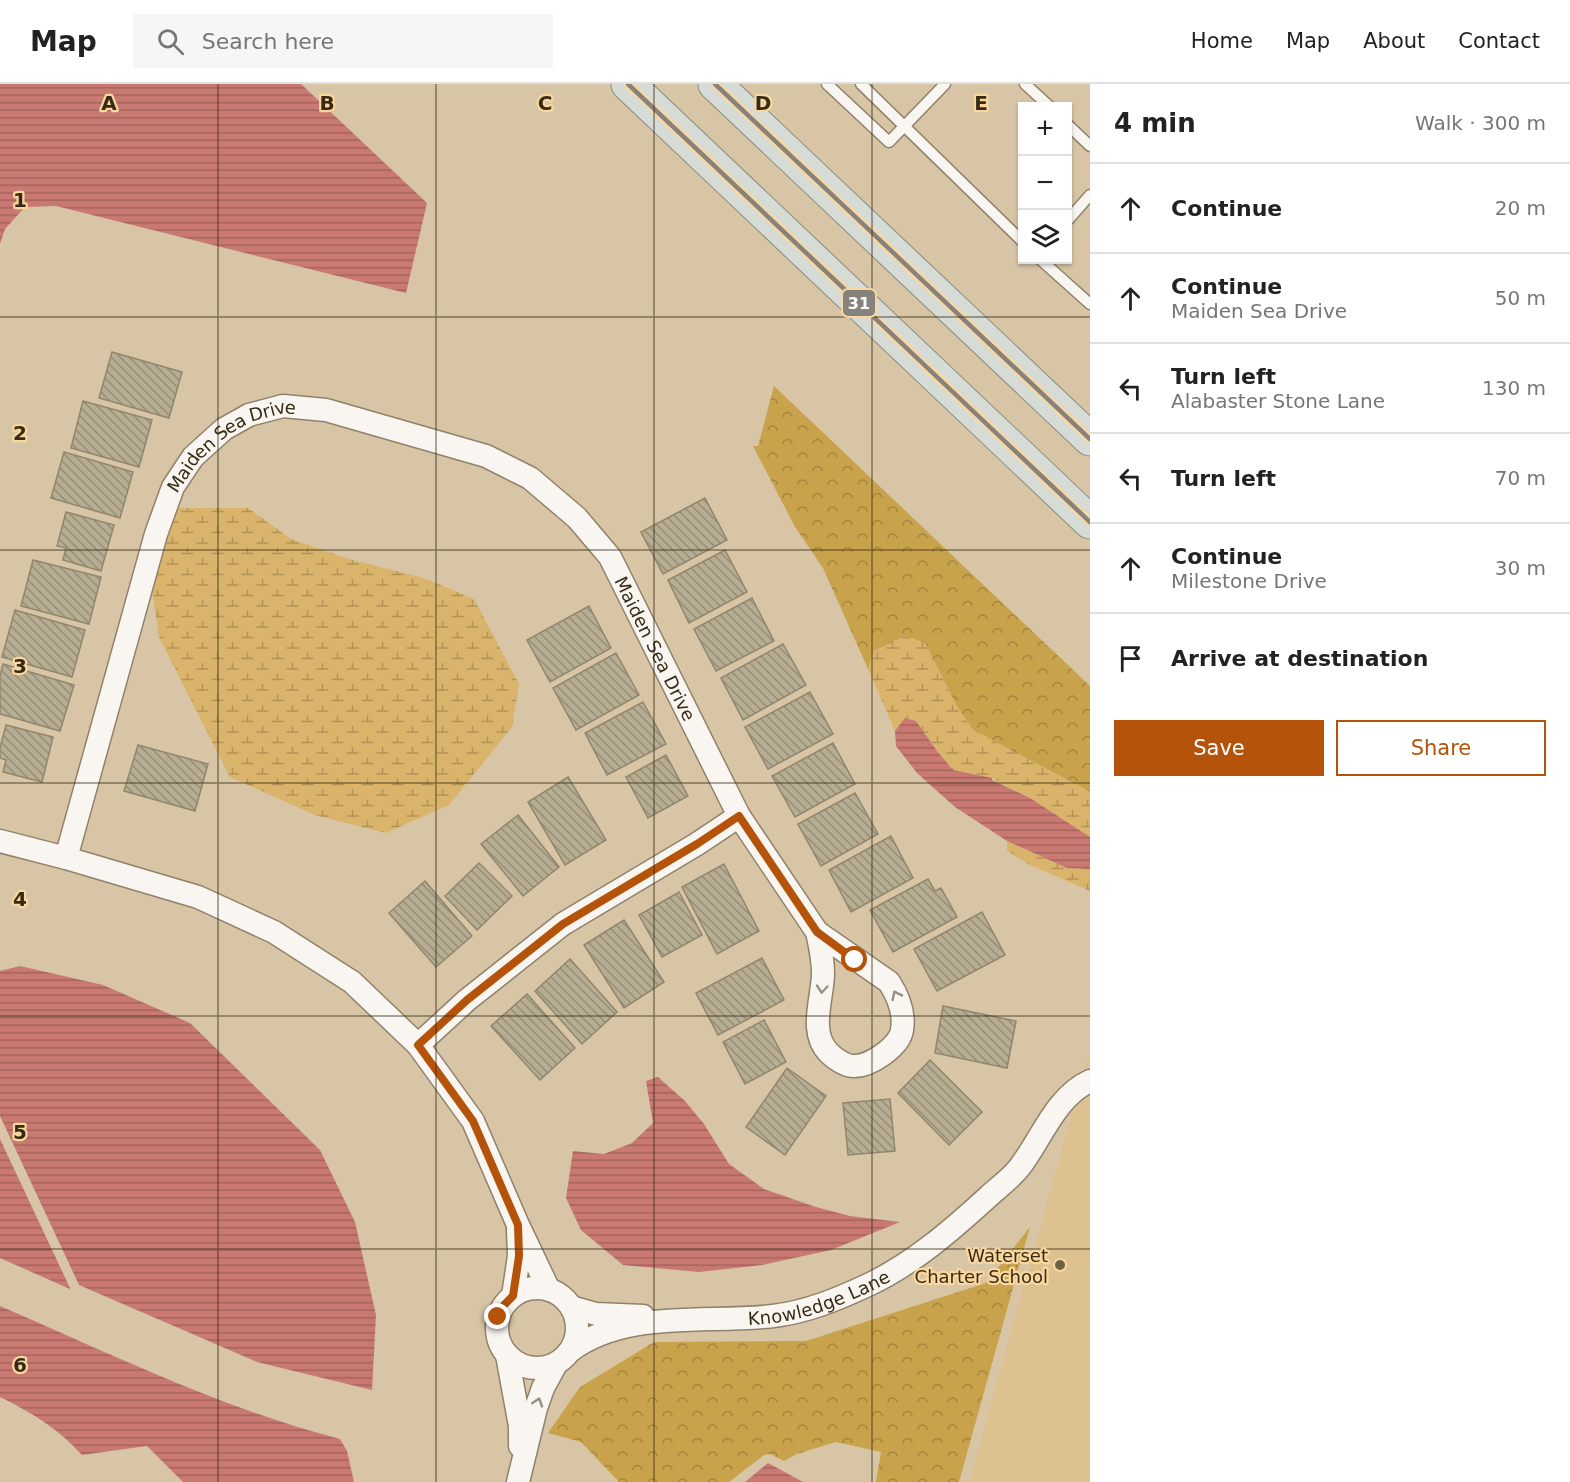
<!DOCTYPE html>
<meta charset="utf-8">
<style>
:root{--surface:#fff;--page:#f6f6f6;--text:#222;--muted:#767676;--line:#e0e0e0;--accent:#b45309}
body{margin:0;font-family:"DejaVu Sans",sans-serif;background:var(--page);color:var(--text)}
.controls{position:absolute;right:18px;top:18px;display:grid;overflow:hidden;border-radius:0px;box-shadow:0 2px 4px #0004}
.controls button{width:54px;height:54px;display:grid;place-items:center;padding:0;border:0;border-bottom:2px solid var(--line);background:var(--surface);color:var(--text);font:30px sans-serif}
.stop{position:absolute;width:18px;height:18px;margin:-14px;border:4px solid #b45309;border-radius:50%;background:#fff}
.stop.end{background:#b45309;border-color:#fff;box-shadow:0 2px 6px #0008}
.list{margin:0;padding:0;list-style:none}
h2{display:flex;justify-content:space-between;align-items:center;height:78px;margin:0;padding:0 24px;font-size:26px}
h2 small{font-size:20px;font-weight:400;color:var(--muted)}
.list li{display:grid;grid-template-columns:39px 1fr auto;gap:18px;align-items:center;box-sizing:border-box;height:90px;padding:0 24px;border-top:2px solid var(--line)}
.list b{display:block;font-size:22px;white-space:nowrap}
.list p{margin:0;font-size:20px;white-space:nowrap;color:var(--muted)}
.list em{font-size:20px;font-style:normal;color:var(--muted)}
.actions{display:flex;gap:12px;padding:18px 24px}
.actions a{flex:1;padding:14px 0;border:2px solid var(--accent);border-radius:0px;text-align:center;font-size:21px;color:var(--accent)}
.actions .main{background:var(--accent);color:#fff}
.icon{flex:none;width:33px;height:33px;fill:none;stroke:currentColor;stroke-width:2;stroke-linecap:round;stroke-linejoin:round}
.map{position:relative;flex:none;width:1090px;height:1398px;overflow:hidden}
header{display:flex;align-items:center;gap:36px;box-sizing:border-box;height:84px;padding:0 30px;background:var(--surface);border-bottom:2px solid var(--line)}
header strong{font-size:28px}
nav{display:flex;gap:33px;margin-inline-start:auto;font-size:21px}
.search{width:420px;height:54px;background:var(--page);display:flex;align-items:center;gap:15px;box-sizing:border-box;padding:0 21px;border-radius:0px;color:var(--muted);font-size:22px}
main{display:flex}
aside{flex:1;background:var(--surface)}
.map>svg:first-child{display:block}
</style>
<header>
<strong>Map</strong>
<div class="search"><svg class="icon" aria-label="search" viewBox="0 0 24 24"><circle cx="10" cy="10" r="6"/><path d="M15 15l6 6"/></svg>Search here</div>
<nav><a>Home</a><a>Map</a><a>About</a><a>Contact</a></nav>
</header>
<main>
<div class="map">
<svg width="1090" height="1398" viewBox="0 0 1090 1398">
<defs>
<pattern id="forest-crowns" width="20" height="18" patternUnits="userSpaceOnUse" patternTransform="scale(1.5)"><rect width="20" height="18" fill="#c9a34b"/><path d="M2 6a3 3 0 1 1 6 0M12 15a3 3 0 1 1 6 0" fill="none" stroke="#a4853d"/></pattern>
<pattern id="wetland-marsh" width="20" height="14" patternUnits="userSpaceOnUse" patternTransform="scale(1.5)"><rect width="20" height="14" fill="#dab46a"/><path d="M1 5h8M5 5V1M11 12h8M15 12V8" fill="none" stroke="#b29356"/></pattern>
<pattern id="water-rules" width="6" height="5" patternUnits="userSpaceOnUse" patternTransform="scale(1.5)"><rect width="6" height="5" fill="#c97972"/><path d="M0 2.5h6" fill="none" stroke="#a4635c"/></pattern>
<pattern id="building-back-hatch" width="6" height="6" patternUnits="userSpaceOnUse" patternTransform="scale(1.5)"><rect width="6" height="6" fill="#b7ad93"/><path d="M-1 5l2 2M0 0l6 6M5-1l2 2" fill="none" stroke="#968d77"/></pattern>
</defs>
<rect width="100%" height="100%" fill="#d7c5a6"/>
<path fill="#dec191" d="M1090,964V1398H969Z"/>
<g fill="url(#forest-crowns)">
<path d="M774,302L1090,602V708L973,646L956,621L925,559L905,552L874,567L868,585L823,484L795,443L753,362H758Z"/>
<path d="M1030,1143L959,1398H876L881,1368L836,1358L797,1370L784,1377L770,1370L764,1371L729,1398H619L581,1358L548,1349L580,1303L654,1258L806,1257L986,1199Z"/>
</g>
<g fill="url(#wetland-marsh)">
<path d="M177,424H248L291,455L349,475L424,494L474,515L519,600L512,643L449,721L386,749L315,731L230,693L159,553L152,506Z"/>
<path d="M905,552L925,559L956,621L973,646L1090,708V753L1030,714L991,694L953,686L937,667L916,637L905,634L895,647L868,585L874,567Z"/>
<path d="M1007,757L1067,784L1090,785V807L1028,780L1007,767Z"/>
</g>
<g fill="url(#water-rules)">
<path d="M0,0H301L427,119L406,209L56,122L25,123L5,145L0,160Z"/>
<path d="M905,634L916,637L937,667L953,686L992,694V696L1030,714L1090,753V785L1067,784L1007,757L955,723L917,689L896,662L895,647Z"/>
<path d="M20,882L103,901L190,939L320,1066L355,1138L376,1231L372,1306L257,1278L79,1201L0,1032V887Z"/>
<path d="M658,993L685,1017L704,1040L729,1080L764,1105L816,1123L850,1132L900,1138L831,1166L762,1181L699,1188L623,1181L581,1146L566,1114L573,1067L604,1070L632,1059L653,1039L646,997Z"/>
<path d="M0,1055L70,1204V1205L0,1174Z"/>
<path d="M0,1222C111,1270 223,1325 340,1355L347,1367L354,1398H183L147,1362L82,1371C60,1346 31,1328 0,1313Z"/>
<path d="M768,1379L803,1398H745Z"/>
</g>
<g fill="url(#building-back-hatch)" stroke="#90866c" stroke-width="1.5">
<path d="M112,268L182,288L169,334L99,314Z"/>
<path d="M83,317L152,336L139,383L71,364Z"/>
<path d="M64,368L133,388L120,434L51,414Z"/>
<path d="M705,414L727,456L663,490L641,448Z"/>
<path d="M66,428L114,441L101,487L63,476L66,464L57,462Z"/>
<path d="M725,466L747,508L689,539L668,496Z"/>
<path d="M33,476L101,493L89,540L21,522Z"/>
<path d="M752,514L774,557L716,587L694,545Z"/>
<path d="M589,522L611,564L550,598L527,556Z"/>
<path d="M15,526L85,546L72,593L2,573Z"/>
<path d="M783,560L806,601L743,636L721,594Z"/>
<path d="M616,569L639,611L576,646L553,604Z"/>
<path d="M3,580L74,601L60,647L0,630V592Z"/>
<path d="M810,608L833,650L768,685L745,643Z"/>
<path d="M643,618L666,660L607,691L585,649Z"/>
<path d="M6,641L53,653L42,698L3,688L6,676L0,674V664Z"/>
<path d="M833,659L855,700L795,733L772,692Z"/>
<path d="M138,661L208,680L195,727L124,707Z"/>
<path d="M666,671L688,712L648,734L626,693Z"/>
<path d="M568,693L606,756L565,781L528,718Z"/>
<path d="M855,709L878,750L821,782L798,740Z"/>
<path d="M518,731L559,783L523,812L481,760Z"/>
<path d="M891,752L913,794L851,828L829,786Z"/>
<path d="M479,779L512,812L477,846L445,812Z"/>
<path d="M724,780L759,847L717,870L682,803Z"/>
<path d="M928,795L935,807L941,804L957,833L893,868L870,826Z"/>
<path d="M425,797L472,852L436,883L389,829Z"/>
<path d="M679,808L702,851L662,873L639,831Z"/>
<path d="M982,828L1005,871L937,907L914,865Z"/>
<path d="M624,836L664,898L624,924L584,861Z"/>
<path d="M762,874L784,916L718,951L696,909Z"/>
<path d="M570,875L617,928L582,960L535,907Z"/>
<path d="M527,910L575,964L540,996L491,942Z"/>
<path d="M943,922L1016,937L1007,984L935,969Z"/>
<path d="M764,936L786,978L745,1000L723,958Z"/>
<path d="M930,976L982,1028L949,1061L898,1009Z"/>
<path d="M787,984L826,1012L785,1071L746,1043Z"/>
<path d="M890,1015L895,1067L848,1071L843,1019Z"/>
</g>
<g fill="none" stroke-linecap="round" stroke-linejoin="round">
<g stroke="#90826a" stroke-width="13">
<g id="service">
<path d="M827,0L889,58L945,0"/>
<path d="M861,0L1023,158"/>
<path d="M1025,0L1049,22"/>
<path d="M1068,41L1090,62"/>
<path d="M1068,136L1090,111"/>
<path d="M1041,176L1090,220"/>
</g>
</g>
<g stroke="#90826a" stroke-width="25">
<g id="minor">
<path d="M0,757L66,774"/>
<path d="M418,961L467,916L563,840L697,760L739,732"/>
<circle cx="537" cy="1244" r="40"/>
<path id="s1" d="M549,1206L518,1141L473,1037L418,961L352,898L274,848L198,813L66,774L156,450L173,403L193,373L224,345L249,331L283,322L326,326L486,372L530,394L577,434L610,473L739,732L817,848L889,898C898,912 905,928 902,946C900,962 870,983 853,982C845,982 834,974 829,969C808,948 823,914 823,889C823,875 820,861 817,848"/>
<path d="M513,1212L519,1172L518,1146"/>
<path d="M571,1223L596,1230L643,1232"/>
<path id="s2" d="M570,1267C626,1225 708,1240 773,1232C807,1228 838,1215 868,1201C913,1180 953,1145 989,1112C999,1103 1011,1094 1019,1084C1041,1056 1055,1013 1090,997"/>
<path d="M507,1271L520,1342V1362"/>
<path d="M518,1398L536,1324L543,1304L556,1280"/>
</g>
</g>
<g stroke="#898c7d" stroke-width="35">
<g id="primary">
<path d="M628,0L1090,438"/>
<path d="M715,0L1090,355"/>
</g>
</g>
<use href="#service" stroke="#f9f6f2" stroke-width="10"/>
<use href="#minor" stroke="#f9f6f2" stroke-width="22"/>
<use href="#primary" stroke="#d6dbd6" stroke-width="33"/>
<g stroke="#f9d79f" stroke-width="9">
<g id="bus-1">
<path d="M628,0L1090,438"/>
<path d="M715,0L1090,355"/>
</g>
</g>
<use href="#bus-1" stroke="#86837f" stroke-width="4.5"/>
</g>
<defs><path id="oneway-chevron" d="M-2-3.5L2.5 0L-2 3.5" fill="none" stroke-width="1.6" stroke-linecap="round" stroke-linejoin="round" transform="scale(1.5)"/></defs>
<g stroke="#989084">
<use href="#oneway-chevron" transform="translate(822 905) rotate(95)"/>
<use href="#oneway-chevron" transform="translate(896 911) rotate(-116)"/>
<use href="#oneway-chevron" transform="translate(538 1318) rotate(-72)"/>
</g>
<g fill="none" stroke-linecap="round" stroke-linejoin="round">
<path stroke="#b45309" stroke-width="8" d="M498,1233L504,1221L513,1212L519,1172L518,1141L473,1037L418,961L467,916L563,840L697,760L739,732L817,848L855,876"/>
</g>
<path fill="none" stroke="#382b15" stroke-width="1.5" stroke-opacity="0.55" d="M218,0V1398M436,0V1398M654,0V1398M872,0V1398M0,233H1090M0,466H1090M0,699H1090M0,932H1090M0,1165H1090"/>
<circle fill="#706148" stroke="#f9d79f" stroke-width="2" cx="1060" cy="1181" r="6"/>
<g text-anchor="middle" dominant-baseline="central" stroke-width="4.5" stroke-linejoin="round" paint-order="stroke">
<g font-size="18" fill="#382b15" stroke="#f9d79f">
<text stroke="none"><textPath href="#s1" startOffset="1146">Maiden Sea Drive</textPath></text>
<text stroke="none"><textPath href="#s1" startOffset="1686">Maiden Sea Drive</textPath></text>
<text stroke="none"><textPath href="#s2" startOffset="258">Knowledge Lane</textPath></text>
</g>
<g font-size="18" fill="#382b15" stroke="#f9d79f" text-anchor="end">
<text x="1048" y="1171">Waterset<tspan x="1048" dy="21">Charter School</tspan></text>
</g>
</g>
<g font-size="20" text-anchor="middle" font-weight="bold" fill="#382b15" stroke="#f9d79f" stroke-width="4.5" stroke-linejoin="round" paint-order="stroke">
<text x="109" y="26">A</text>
<text x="327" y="26">B</text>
<text x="545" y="26">C</text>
<text x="763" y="26">D</text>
<text x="981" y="26">E</text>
<text x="20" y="123">1</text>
<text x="20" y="356">2</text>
<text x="20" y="589">3</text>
<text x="20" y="822">4</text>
<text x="20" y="1055">5</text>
<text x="20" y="1288">6</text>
</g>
<rect stroke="#f9d79f" stroke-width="2" x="842" y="205" width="34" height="28" rx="6" fill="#86837f"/>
<g font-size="16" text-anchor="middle" font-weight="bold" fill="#fff">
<text x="859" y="225">31</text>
</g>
</svg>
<div class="controls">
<button>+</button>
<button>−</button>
<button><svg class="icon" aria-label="layers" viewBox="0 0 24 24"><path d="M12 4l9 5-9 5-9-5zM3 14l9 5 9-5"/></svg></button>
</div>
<div class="stop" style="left:855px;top:876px"></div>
<div class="stop end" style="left:498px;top:1233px"></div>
</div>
<aside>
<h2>4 min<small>Walk · 300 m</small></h2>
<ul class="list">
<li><svg class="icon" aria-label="ahead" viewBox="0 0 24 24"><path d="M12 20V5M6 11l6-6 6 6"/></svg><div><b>Continue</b></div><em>20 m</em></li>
<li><svg class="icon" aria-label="ahead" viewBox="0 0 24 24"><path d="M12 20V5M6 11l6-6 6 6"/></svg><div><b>Continue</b><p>Maiden Sea Drive</p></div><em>50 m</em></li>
<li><svg class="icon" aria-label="left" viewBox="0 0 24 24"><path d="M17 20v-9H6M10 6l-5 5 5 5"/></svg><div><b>Turn left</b><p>Alabaster Stone Lane</p></div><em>130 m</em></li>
<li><svg class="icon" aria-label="left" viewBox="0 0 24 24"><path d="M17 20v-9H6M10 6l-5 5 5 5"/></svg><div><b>Turn left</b></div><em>70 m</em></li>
<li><svg class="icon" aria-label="ahead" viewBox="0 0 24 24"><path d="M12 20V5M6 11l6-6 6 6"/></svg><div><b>Continue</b><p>Milestone Drive</p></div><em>30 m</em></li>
<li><svg class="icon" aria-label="arrive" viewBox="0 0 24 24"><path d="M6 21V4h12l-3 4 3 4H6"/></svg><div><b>Arrive at destination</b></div></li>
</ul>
<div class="actions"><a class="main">Save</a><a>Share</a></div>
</aside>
</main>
